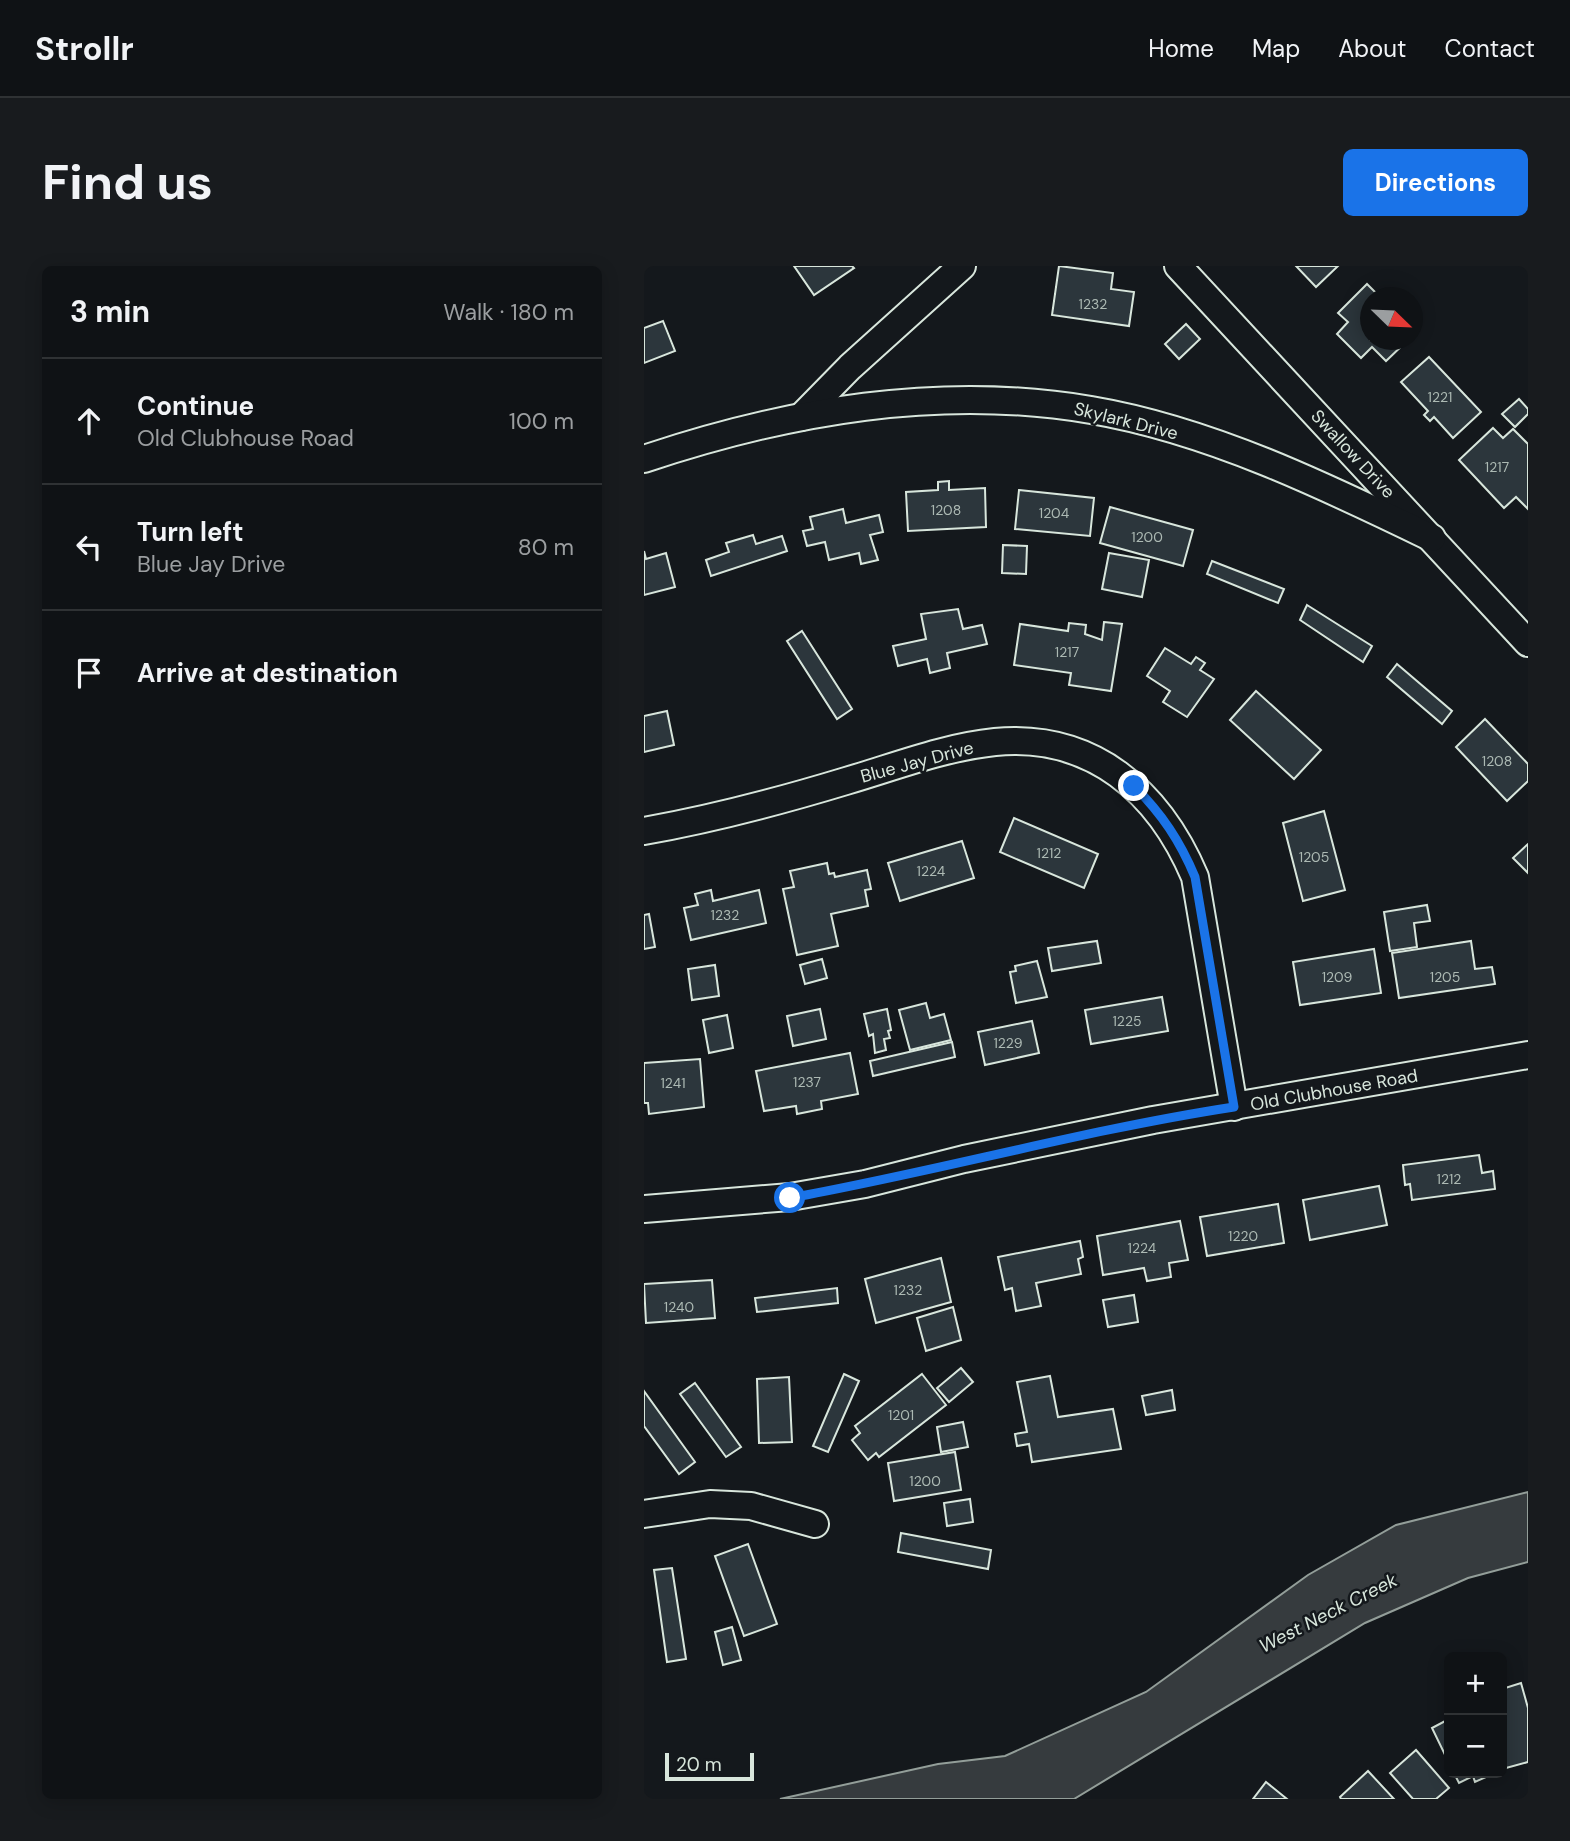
<!DOCTYPE html>
<meta charset="utf-8">
<style>
:root{--surface:#0f1215;--page:#181b1e;--text:#f1f3f6;--muted:#9b9ea0;--line:#2f3234;--accent:#1a73e8}
body{margin:0;font-family:"DM Sans",sans-serif;background:var(--page);color:var(--text)}
.controls{position:absolute;right:21px;bottom:21px;display:grid;overflow:hidden;border-radius:10px;box-shadow:0 4px 18px #0003}
.controls button{width:63px;height:63px;display:grid;place-items:center;padding:0;border:0;border-bottom:2px solid var(--line);background:var(--surface);color:var(--text);font:35px sans-serif}
.compass{position:absolute;left:716px;top:21px;width:63px;height:63px;border-radius:50%;background:var(--surface);box-shadow:0 4px 18px #0003;rotate:113deg}
.scale{position:absolute;left:21px;bottom:18px;width:89px;box-sizing:border-box;padding-left:7px;border:4px solid #d8e6dc;border-top:0;font-size:19px;line-height:24px;white-space:nowrap;color:#d8e6dc;-webkit-text-stroke:5px #14181c;paint-order:stroke}
.stop{position:absolute;width:21px;height:21px;margin:-16px;border:5px solid #1a73e8;border-radius:50%;background:#fff}
.stop.end{background:#1a73e8;border-color:#fff;box-shadow:0 2px 7px #0008}
.list{margin:0;padding:0;list-style:none}
h2{display:flex;justify-content:space-between;align-items:center;height:91px;margin:0;padding:0 28px;font-size:30px}
h2 small{font-size:23px;font-weight:400;color:var(--muted)}
.list li{display:grid;grid-template-columns:46px 1fr auto;gap:21px;align-items:center;box-sizing:border-box;height:126px;padding:0 28px;border-top:2px solid var(--line)}
.list b{display:block;font-size:26px;white-space:nowrap}
.list p{margin:0;font-size:23px;white-space:nowrap;color:var(--muted)}
.list em{font-size:23px;font-style:normal;color:var(--muted)}
.icon{flex:none;width:38px;height:38px;fill:none;stroke:currentColor;stroke-width:2;stroke-linecap:round;stroke-linejoin:round}
.map{position:relative;flex:none;width:884px;height:1533px;overflow:hidden;border-radius:10px}
header{display:flex;align-items:center;gap:42px;box-sizing:border-box;height:98px;padding:0 35px;background:var(--surface);border-bottom:2px solid var(--line)}
header strong{font-size:33px}
nav{display:flex;gap:38px;margin-inline-start:auto;font-size:24px}
.intro{display:flex;align-items:center;justify-content:space-between;box-sizing:border-box;height:168px;padding:0 42px}
h1{margin:0;font-size:49px}
.button{padding:18px 32px;border-radius:10px;background:var(--accent);color:#fff;font-size:24px;font-weight:700}
main{display:flex;gap:42px;padding:0 42px}
aside{flex:1;background:var(--surface);border-radius:10px;box-shadow:0 4px 18px #0003}
.map>svg:first-child{display:block}
</style>
<header>
<strong>Strollr</strong>
<nav><a>Home</a><a>Map</a><a>About</a><a>Contact</a></nav>
</header>
<div class="intro"><h1>Find us</h1><a class="button">Directions</a></div>
<main>
<aside>
<h2>3 min<small>Walk · 180 m</small></h2>
<ul class="list">
<li><svg class="icon" aria-label="ahead" viewBox="0 0 24 24"><path d="M12 20V5M6 11l6-6 6 6"/></svg><div><b>Continue</b><p>Old Clubhouse Road</p></div><em>100 m</em></li>
<li><svg class="icon" aria-label="left" viewBox="0 0 24 24"><path d="M17 20v-9H6M10 6l-5 5 5 5"/></svg><div><b>Turn left</b><p>Blue Jay Drive</p></div><em>80 m</em></li>
<li><svg class="icon" aria-label="arrive" viewBox="0 0 24 24"><path d="M6 21V4h12l-3 4 3 4H6"/></svg><div><b>Arrive at destination</b></div></li>
</ul>
</aside>
<div class="map">
<svg width="884" height="1533" viewBox="0 0 884 1533">
<rect width="100%" height="100%" fill="#14181c"/>
<path fill="#363b3e" stroke="#939e99" stroke-width="2" d="M884,1226V1296L824,1312L721,1357L430,1533H136L294,1498L361,1490L502,1426L664,1309L752,1259Z"/>
<g fill="#2c363c" stroke="#d8e6dc" stroke-width="2">
<path d="M150,0H208L210,2L170,29Z"/>
<path d="M415,0L469,7L467,23L490,26L485,60L408,49Z"/>
<path d="M652,0H694L672,21Z"/>
<path d="M723,18L737,32H726V74H764L742,95L728,81L717,92L693,68L704,56L694,47Z"/>
<path d="M19,55L31,85L0,97V62Z"/>
<path d="M542,58L556,73L535,93L521,78Z"/>
<path d="M785,91L837,146L809,172L790,151L786,155L780,149L784,145L757,116Z"/>
<path d="M875,133L884,143V148L871,161L858,148Z"/>
<path d="M849,162L859,172L869,163L884,178V243L872,231L860,242L815,194Z"/>
<path d="M305,215V224L341,222L342,261L264,265L262,226L294,224V216Z"/>
<path d="M375,224L450,232L446,270L371,263Z"/>
<path d="M466,241L549,264L539,300L456,277Z"/>
<path d="M199,243L202,257L235,249L239,266L226,269L234,294L217,298L215,287L185,294L181,276L163,280L159,265L169,263L166,251Z"/>
<path d="M109,269L112,278L138,270L143,285L67,310L62,294L85,286L82,277Z"/>
<path d="M359,279L383,280L382,308L358,307Z"/>
<path d="M0,285L2,293L22,287L31,321L0,329Z"/>
<path d="M465,287L505,294L498,331L458,323Z"/>
<path d="M568,295L640,323L634,337L563,308Z"/>
<path d="M663,339L728,380L719,396L656,354Z"/>
<path d="M314,343L319,363L338,359L343,378L303,387L306,402L286,407L283,393L254,400L249,380L282,373L277,348Z"/>
<path d="M460,356L478,358L467,425L425,419L427,407L370,399L376,358L424,365L425,357L442,359L441,368L458,374Z"/>
<path d="M158,365L208,443L193,453L143,375Z"/>
<path d="M521,382L547,398L552,391L561,397L556,404L570,413L543,451L519,436L526,425L503,410Z"/>
<path d="M753,398L808,445L798,458L743,411Z"/>
<path d="M612,425L677,484L650,513L586,454Z"/>
<path d="M23,445L30,479L0,486V450Z"/>
<path d="M841,453L884,498V515L863,535L812,481Z"/>
<path d="M680,545L701,624L659,635L639,557Z"/>
<path d="M370,552L454,588L440,622L356,586Z"/>
<path d="M318,575L330,612L256,635L244,597Z"/>
<path d="M884,578V607L869,592Z"/>
<path d="M183,597L185,608L190,607L191,611L223,604L227,623L221,624L224,640L187,648L194,680L153,689L139,623L150,621L146,605Z"/>
<path d="M67,624L69,635L115,624L122,657L47,674L40,642L54,639L51,628Z"/>
<path d="M783,639L786,655L770,657L773,681L746,685L740,646Z"/>
<path d="M5,648L11,681L0,683V649Z"/>
<path d="M453,675L457,697L408,705L404,682Z"/>
<path d="M827,675L831,703L848,701L851,718L755,732L748,687Z"/>
<path d="M730,683L737,727L656,739L649,696Z"/>
<path d="M178,693L183,712L161,718L156,699Z"/>
<path d="M393,695L403,731L372,737L366,706L372,705L371,700Z"/>
<path d="M71,699L75,730L48,734L44,703Z"/>
<path d="M518,731L524,765L447,778L441,744Z"/>
<path d="M282,737L286,752L300,748L307,774L266,784L255,744Z"/>
<path d="M176,743L182,773L149,780L143,750Z"/>
<path d="M243,743L247,764L244,765L246,772L240,773L242,784L231,787L229,768L225,770L220,748Z"/>
<path d="M83,749L89,782L65,787L59,754Z"/>
<path d="M388,755L395,787L341,799L334,766Z"/>
<path d="M308,776L311,791L229,810L226,795Z"/>
<path d="M206,787L214,828L177,835L178,843L153,848L152,840L120,845L112,805Z"/>
<path d="M56,793L60,841L5,848L4,837H0V797Z"/>
<path d="M835,889L838,907L849,905L851,923L768,934L766,918L761,919L759,899Z"/>
<path d="M735,920L743,959L666,974L659,934Z"/>
<path d="M634,938L640,977L563,990L556,951Z"/>
<path d="M536,955L544,994L525,997L527,1011L503,1015L500,1002L459,1009L453,970Z"/>
<path d="M436,975L439,991L434,993L437,1008L392,1017L397,1040L372,1045L368,1022L361,1024L354,991Z"/>
<path d="M297,992L307,1036L232,1057L221,1013Z"/>
<path d="M68,1014L71,1052L2,1057L0,1018Z"/>
<path d="M193,1022L194,1037L113,1046L111,1032Z"/>
<path d="M490,1029L494,1056L464,1061L459,1034Z"/>
<path d="M309,1041L317,1074L282,1085L273,1052Z"/>
<path d="M317,1102L329,1116L305,1136L293,1122Z"/>
<path d="M200,1108L215,1115L184,1186L169,1180Z"/>
<path d="M278,1108L302,1139L235,1191L232,1187L224,1194L208,1174L216,1167L211,1160Z"/>
<path d="M406,1110L414,1151L469,1143L477,1183L388,1196L385,1178L373,1180L371,1168L383,1166L373,1116Z"/>
<path d="M145,1111L148,1176L115,1177L113,1113Z"/>
<path d="M51,1117L97,1181L82,1191L36,1128Z"/>
<path d="M528,1124L531,1144L502,1149L498,1130Z"/>
<path d="M0,1125L51,1196L35,1208L0,1160Z"/>
<path d="M319,1156L324,1181L297,1186L293,1161Z"/>
<path d="M311,1186L317,1224L250,1235L244,1197Z"/>
<path d="M326,1233L329,1256L303,1260L300,1237Z"/>
<path d="M257,1267L347,1284L344,1303L254,1286Z"/>
<path d="M104,1278L133,1358L100,1370L71,1290Z"/>
<path d="M28,1302L42,1393L23,1396L10,1304Z"/>
<path d="M88,1361L97,1394L79,1399L71,1366Z"/>
<path d="M877,1417L884,1442V1496L862,1502L858,1487V1423Z"/>
<path d="M805,1453V1497L788,1462Z"/>
<path d="M772,1484L805,1522L792,1533H769L746,1507Z"/>
<path d="M724,1505L750,1533H697L696,1531Z"/>
<path d="M810,1507H840L842,1511L831,1516L829,1510L815,1517Z"/>
<path d="M622,1516L643,1533H609Z"/>
</g>
<g fill="none" stroke-linecap="round" stroke-linejoin="round">
<g stroke="#d8e6dc" stroke-width="30">
<g id="street">
<path d="M534,0L884,377"/>
<path d="M157,151L206,101L318,0"/>
<path d="M0,193C144,145 296,118 447,144C565,164 681,220 788,272"/>
<path d="M0,565C68,553 136,535 202,515C250,501 301,481 351,476C449,467 515,526 551,611L590,841"/>
<path d="M0,943L146,931L221,918L320,893L509,854L884,789"/>
<path d="M0,1248L66,1238L107,1240L171,1258"/>
</g>
</g>
<use href="#street" stroke="#14181c" stroke-width="26"/>
</g>
<g fill="none" stroke-linecap="round" stroke-linejoin="round">
<path stroke="#1a73e8" stroke-width="9" d="M146,932C295,905 440,864 590,841L551,611C536,575 518,548 490,520"/>
</g>
<g text-anchor="middle" dominant-baseline="central" stroke-width="5" stroke-linejoin="round" paint-order="stroke">
<g font-size="14" fill="#adbab4">
<text x="449" y="38">1232</text>
<text x="796" y="131">1221</text>
<text x="853" y="201">1217</text>
<text x="302" y="244">1208</text>
<text x="410" y="247">1204</text>
<text x="503" y="271">1200</text>
<text x="423" y="386">1217</text>
<text x="853" y="495">1208</text>
<text x="405" y="587">1212</text>
<text x="670" y="591">1205</text>
<text x="287" y="605">1224</text>
<text x="81" y="649">1232</text>
<text x="693" y="711">1209</text>
<text x="801" y="711">1205</text>
<text x="483" y="755">1225</text>
<text x="364" y="777">1229</text>
<text x="163" y="816">1237</text>
<text x="29" y="817">1241</text>
<text x="805" y="913">1212</text>
<text x="599" y="970">1220</text>
<text x="498" y="982">1224</text>
<text x="264" y="1024">1232</text>
<text x="35" y="1041">1240</text>
<text x="257" y="1149">1201</text>
<text x="281" y="1215">1200</text>
</g>
<g font-size="18" fill="#d8e6dc" stroke="#14181c">
<text transform="translate(482 155) rotate(14)">Skylark Drive</text>
<text transform="translate(709 188) rotate(47)">Swallow Drive</text>
<text transform="translate(273 496) rotate(-15)">Blue Jay Drive</text>
<text transform="translate(690 824) rotate(-10)">Old Clubhouse Road</text>
</g>
<g font-size="19" font-style="italic" fill="#d8e6dc" stroke="#14181c">
<text transform="translate(684 1347) rotate(-27)">West Neck Creek</text>
</g>
</g>
</svg>
<div class="controls">
<button>+</button>
<button>−</button>
</div>
<svg class="compass" viewBox="-18 -18 36 36"><path d="M0-13l5 13h-10z" fill="#e53935"/><path d="M0 13l5-13h-10z" fill="#9b9ea0"/></svg>
<div class="scale">20 m</div>
<div class="stop" style="left:146px;top:932px"></div>
<div class="stop end" style="left:490px;top:520px"></div>
</div>
</main>
